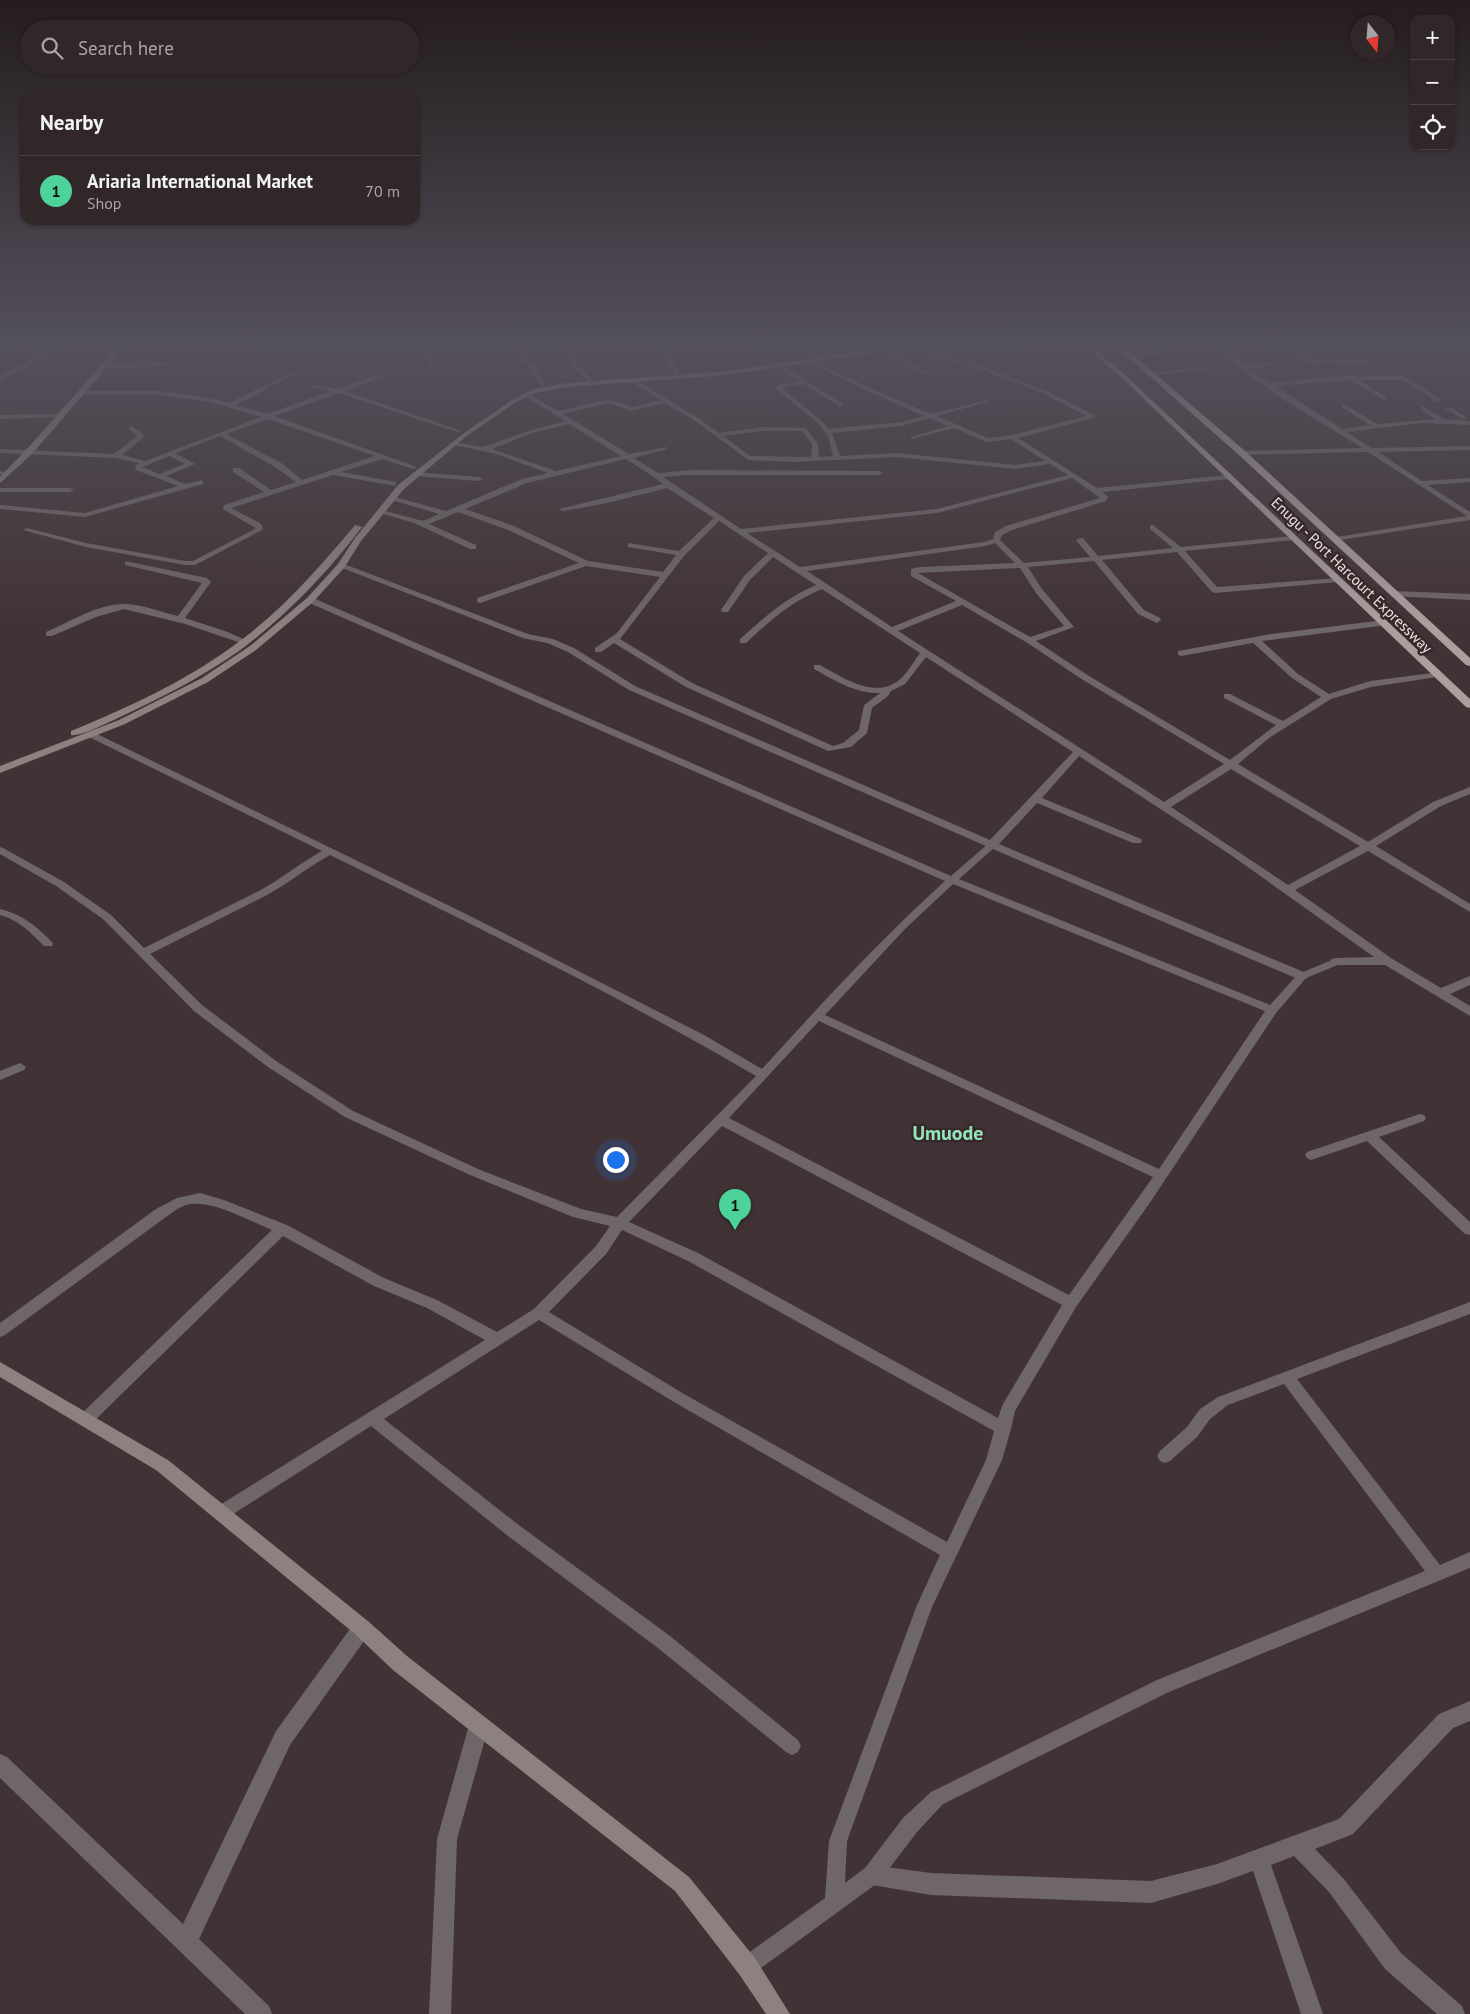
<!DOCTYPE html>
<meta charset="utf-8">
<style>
:root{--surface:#312628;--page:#3d3234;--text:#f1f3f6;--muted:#a8a5a8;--line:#4c4345;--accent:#4dd39a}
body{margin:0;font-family:"PT Sans",sans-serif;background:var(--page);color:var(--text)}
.controls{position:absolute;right:15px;top:15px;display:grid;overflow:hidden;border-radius:10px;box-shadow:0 1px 4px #0004}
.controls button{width:45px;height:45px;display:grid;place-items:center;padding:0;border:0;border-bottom:1px solid var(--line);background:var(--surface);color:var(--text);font:25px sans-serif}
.compass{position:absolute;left:1350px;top:15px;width:45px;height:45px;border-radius:50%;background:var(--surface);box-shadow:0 1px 4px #0004;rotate:163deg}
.you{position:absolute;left:615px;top:1159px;width:18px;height:18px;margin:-12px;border:4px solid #fff;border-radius:50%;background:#1a73e8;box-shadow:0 0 0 8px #1a73e833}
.badge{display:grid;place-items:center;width:32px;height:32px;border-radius:50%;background:var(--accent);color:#111;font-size:16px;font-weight:700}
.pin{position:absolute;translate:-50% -41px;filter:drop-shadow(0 1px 2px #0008)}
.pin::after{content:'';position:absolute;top:26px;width:18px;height:15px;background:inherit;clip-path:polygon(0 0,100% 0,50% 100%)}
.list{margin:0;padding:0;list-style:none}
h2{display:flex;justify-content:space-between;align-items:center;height:65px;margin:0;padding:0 20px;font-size:21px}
h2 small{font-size:16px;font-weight:400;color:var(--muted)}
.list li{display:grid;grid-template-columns:32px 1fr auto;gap:15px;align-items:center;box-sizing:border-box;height:70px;padding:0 20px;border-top:1px solid var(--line)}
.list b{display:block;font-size:19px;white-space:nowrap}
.list p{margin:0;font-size:16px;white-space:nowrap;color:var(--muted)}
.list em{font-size:16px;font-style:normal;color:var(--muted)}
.icon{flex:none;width:28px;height:28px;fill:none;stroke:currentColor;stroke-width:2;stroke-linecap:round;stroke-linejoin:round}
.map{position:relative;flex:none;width:1470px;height:2014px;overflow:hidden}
.search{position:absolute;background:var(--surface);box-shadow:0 1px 4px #0004;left:20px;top:20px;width:400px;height:55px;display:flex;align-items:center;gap:12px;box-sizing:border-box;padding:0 18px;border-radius:28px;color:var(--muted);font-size:19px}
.panel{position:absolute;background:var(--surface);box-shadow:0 1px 4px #0004;left:20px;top:90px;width:400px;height:135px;border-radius:15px}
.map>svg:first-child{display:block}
</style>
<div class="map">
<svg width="1470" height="2014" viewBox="0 0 1470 2014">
<rect width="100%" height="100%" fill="#413335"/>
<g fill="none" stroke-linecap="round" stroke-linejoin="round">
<g fill="#6e6667" fill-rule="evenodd">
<path d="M307,598H313L951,876L989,843H995L997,845L995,847L959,879L1270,1005L1298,974L1332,960L1336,959L1341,962L1340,964L1306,978L1276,1013L1149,1204L1076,1307L1015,1411L1011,1429L1002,1460L932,1607L847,1841L845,1883L865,1868L903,1818L931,1792L1157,1680L1425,1571L1284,1384L1228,1405L1210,1419L1197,1437L1170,1461L1165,1463L1160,1461L1157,1456L1160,1451L1187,1427L1200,1409L1218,1397L1470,1302V1314L1297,1379L1440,1565L1470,1552V1568L1169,1692L943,1804L917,1832L879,1882L754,1973L747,1976L740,1973L737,1966L740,1959L825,1898L829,1841L917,1605L940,1555L674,1402L539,1320L384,1419L520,1526L670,1636L798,1740L801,1746L798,1752L792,1755L786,1752L658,1648L508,1536L371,1426L227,1518L221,1520L215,1518L213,1513L215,1508L485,1340L427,1308L374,1286L283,1236L90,1425L85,1426L80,1425L78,1420L80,1415L272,1230C249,1221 211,1198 186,1205C179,1207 172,1213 166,1217L5,1335L0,1337V1323L156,1209L177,1198L200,1193L224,1200L287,1225L384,1278L437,1300L497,1332L534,1309L596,1246L610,1226L573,1217L470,1175L345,1117L268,1067L194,1011L103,919L56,886L0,854V847L3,848L64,882L111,915L144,948L259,891C281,879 300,863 322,851L89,737V733H95L466,914L704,1035L762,1069C821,1004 880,940 945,881L307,602ZM330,855C473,925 618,995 756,1076L617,1217L581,1209L478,1169L353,1111L276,1061L202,1005L150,954L267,895C289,883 308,867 330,855ZM953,884L1265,1011L1159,1169L825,1015L906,928ZM819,1021L1153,1177L1069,1295L729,1118ZM722,1126L1062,1305L1003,1404L998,1418L698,1253L629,1222ZM622,1230L688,1261L994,1431L986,1460L947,1542L684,1394L549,1312L606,1254Z"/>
<path d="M0,909C22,914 36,926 52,942L53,944L52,946H44C31,933 19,920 0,915Z"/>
<path d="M20,1063L26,1067L24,1070L0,1080V1071Z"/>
<path d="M1420,1114L1424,1115L1426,1118L1424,1121L1379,1137L1470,1222V1235L1465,1234L1367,1141L1311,1160L1307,1158L1305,1155L1307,1152Z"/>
</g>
<g fill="#6e6667" fill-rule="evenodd">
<path d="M63,342H71L0,381V376Z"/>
<path d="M414,342H420L436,369H432Z"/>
<path d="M551,342H561L522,356L536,367L537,373L545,384L542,386L531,373L530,368L514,355Z"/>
<path d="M652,342H658L681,373L680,374H676Z"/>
<path d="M808,342H815L831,355L826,356Z"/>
<path d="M1213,342H1220L1244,364L1277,363L1275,366L1248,368L1270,383L1350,375L1404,376L1440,399V401H1436L1403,380H1359L1386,397V399L1384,400L1350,380L1275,386L1342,429L1370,425L1342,407V405L1344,404L1377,424L1435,419L1421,409V407L1423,406L1443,419L1470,421V425L1422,423L1347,432L1371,448L1470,446V450L1378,452L1422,481L1470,478V482L1428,485L1470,512V520L1334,541L1333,539L1337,537L1467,516L1368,452L1239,455L1238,453L1242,451L1362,448C1315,418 1250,384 1213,342Z"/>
<path d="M1283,342H1290L1296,350L1310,359L1371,361L1374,363L1371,365L1316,363L1318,365L1315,367L1292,352Z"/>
<path d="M1322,342H1341L1401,352L1398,354Z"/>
<path d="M903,345L984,367L1047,391L1094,415V417L1089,419L1018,438L1097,488L1229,475L1233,477L1229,479L1102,492L1108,497L1106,501L1012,530L1002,535L1000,540L1024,563L1090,557L1076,540L1080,538H1083L1098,556L1173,548L1150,529V525H1153L1181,547L1293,536L1297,538L1293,540L1185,551L1217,587L1338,578L1342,580L1338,582L1215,593L1212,592L1177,552L1102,560L1144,610L1160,618L1161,620L1157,623L1138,614L1094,561L1028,567L1042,589L1074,627L1036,641L1089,676L1230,760L1276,725L1224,698V694H1230L1283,721L1321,697L1292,678L1253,643L1181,656L1178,655V651L1271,634L1384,620L1387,621V625L1262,641L1298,674L1329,694L1370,681L1440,672L1442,674L1437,677L1371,687L1331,699L1269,738L1238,764L1368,842L1433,802L1470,787V794L1441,806L1376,846L1470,904V912L1368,851L1295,890L1391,958L1441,988L1470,976V985L1450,994L1470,1006V1016L1385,965H1332L1330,962L1332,959L1336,958L1374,957L1228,853L1079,756L1042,798L1141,839L1142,841L1141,843H1133L1037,803L999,844L1306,973L1308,976L1306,979H1298L988,847L629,690L568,652L547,643L523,638L337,566L344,564L528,634L553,639L574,648L635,686L990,840L1073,752L926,657L905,684L891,691L888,696L872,708L867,733L851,747L828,751L686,687L614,643L601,652H595V648L617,633L660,577L586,566L480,603L477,602V598L579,563L508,530L458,512L429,524L476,545V549H470L414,523L377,512L381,510L423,521L439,514L395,501L389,503L385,501L395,497L446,511L522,479L548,473L496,454L450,444L453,442L483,447L528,431L565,421L523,395V393L525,392L558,411L605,400L615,401L632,407L661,400L631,381V379L633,378L698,418L719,433L763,427L806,428L818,444L819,457L833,456L828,436L820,425L775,388V386L799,381L778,367V365H782L843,404V406H839L804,384L782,388L824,423L829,429L901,422L924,416L870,392L808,362V360H812L874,390L931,414L987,400V402L937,416L988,438L1012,435L1086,416L1043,393L980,369L901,348ZM665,403L694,420L748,460L794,462L897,457L1015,469L1050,464L1068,475L937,509L741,529L663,477L684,475H879L883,473L879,471L693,470L658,473L634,458L667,449V447L629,454L563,414L605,404H612L631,411ZM930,418L948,426L911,437V439L954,428L987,442L1011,439L1045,461L1015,465L897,453L840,456L832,433L901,426ZM569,424L621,456L556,471L492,449L532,433ZM763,431H802L812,444L811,457L750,456L723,436ZM626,459L654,477L663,484L559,509L563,511L603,504L667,488L714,518L679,551L628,543V547L676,555L663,572L588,561L514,526L465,509L527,483ZM1072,478L1100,498L1006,526L995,532L993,539L984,542L800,567L747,533L937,513ZM719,521L768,553L744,576L721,610L722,612H728L750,580L773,557L816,585C784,599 766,616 740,639V643H746C772,619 789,603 822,589L920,653C913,662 908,673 899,680C875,700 842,677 820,665H814V669C834,680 856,694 880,693L864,705L859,730L843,743L833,746L692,683L620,639L684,556ZM995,543L1015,563L920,567L911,569V576L956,601L892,627L807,571L986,546ZM1020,568L1036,593L1064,626L1030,637L918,573ZM962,605L1026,642L1083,680L1224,764L1164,802L898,631ZM1231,769L1360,846L1288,885L1171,807Z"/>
<path d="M884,348L928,372L929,373L924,374L882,351Z"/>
<path d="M1167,350L1169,353L1130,357L1127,355Z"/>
<path d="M565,352H569L576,363L592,379V381H588L572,365Z"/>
<path d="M173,363L175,366L106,368L103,366L106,364Z"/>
<path d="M1204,366L1206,367V369L1152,376L1149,374Z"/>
<path d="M290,373L295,374L236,405L267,414L331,391L313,387V385L338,389L379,374L382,376L381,377L345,391L462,431L457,432L339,393L274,416L417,467L413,469L382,459L341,472L396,482V486L333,475L231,508L260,523L263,527L262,530L195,565H185L86,547L23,530L27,528L86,543L185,561H193L255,529L254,527L223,509L224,505L264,492L233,472V468H239L271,490L296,482L277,468L220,436L175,453L195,464L166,476L185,484L203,480V484L85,517L0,509V505L85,513L178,486L136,470L135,466L139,463L116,458L0,453V449L114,454L137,436L128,428L131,426L142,433L144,437L122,455L145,461L261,417L206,401L158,395L82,394L79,392L80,391H158L207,397L229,403ZM268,419L375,456L302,480L283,464L226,434ZM169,456L185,464L159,474L143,467Z"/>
<path d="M1446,407H1450L1467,418L1462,419L1446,409Z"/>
<path d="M61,414L64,416L63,417L0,419V415Z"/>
<path d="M0,471L12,473L0,475Z"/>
<path d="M413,472L479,477L483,479L479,481L416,476L412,474Z"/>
<path d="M0,488H70L74,490L70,492H0Z"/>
<path d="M125,561L207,578L211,582L185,618L225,631L248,641L244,644L241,643L185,624L124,609L96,617L52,636H46V632C70,622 97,604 124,604C141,604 161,612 178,616L202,583L125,565Z"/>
<path d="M1394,591L1470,594V600L1391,596V592Z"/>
<path d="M362,1619L369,1622L371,1628L369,1634L290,1745L199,1939L269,2006L272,2014H245L0,1778V1754L7,1757L183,1924L276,1731L355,1622Z"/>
<path d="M1470,1701V1721L1453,1728L1353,1834L1315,1849L1343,1878L1401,1953L1462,2006L1465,2014H1437L1385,1969L1329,1892L1294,1856L1271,1865L1323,2014H1301L1253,1871L1217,1884L1151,1903L931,1895L872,1885L865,1882L862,1875L865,1868L872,1865L931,1873L1151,1881L1217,1864L1339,1819L1439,1714Z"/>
<path d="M479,1715L486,1718L489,1725L457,1839L451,2014H429L437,1839L469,1725L472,1718Z"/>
</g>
<path fill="#6e6667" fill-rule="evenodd" d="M22,342H37L0,350V346Z"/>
<g fill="#8c8081" fill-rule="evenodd">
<path d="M122,342H129L31,455L0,483V477L25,451Z"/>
<path d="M923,342H941L728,375L566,387L535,393L516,402L468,435L404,489L361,541L344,568L313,602L256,650L208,682L125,724L0,773V766L119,720L202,678L250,646L307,598L338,564L355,538L398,485L464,433L512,400L531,390L566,383L728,371Z"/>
<path d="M355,525L362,527C328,572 285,617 239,651C202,677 161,698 120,717C109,722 81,737 71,735V731C127,708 184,682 233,646C280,613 318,569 355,525Z"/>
<path d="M0,1362L168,1460L369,1622L407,1656L689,1877L755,1958L790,2014H766L739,1974L675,1891L393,1670L355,1634L156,1470L0,1377Z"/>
</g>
<g fill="#ac9d9e" fill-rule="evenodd">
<path d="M1080,342H1087L1126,376L1470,699V708L1466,707L1122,378Z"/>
<path d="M1111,342H1118L1245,451L1470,658V666L1466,665L1239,455Z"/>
</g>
</g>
<linearGradient id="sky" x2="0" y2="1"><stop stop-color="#241c1d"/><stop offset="0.55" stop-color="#54505c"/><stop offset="1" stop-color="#54505c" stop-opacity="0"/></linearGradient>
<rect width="1470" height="624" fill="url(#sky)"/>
<g text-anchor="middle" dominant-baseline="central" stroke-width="5" stroke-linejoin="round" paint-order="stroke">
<g font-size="15" fill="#ece3e3" stroke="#37292b">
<text transform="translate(1352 575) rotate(44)">Enugu - Port Harcourt Expressway</text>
</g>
<g font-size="20" font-weight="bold" fill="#93e6bc" stroke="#37292b">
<text x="948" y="1133">Umuode</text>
</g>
</g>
</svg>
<div class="controls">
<button>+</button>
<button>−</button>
<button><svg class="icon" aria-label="locate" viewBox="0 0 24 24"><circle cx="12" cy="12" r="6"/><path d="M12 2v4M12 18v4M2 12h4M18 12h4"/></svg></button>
</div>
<svg class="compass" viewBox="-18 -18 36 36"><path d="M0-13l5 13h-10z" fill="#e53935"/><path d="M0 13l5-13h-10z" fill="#a8a5a8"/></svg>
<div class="you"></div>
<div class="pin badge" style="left:735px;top:1230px">1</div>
<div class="search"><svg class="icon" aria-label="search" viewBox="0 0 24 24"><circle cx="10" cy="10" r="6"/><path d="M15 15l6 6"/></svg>Search here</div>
<section class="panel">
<h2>Nearby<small></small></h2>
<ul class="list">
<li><span class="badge">1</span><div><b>Ariaria International Market</b><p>Shop</p></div><em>70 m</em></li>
</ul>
</section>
</div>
